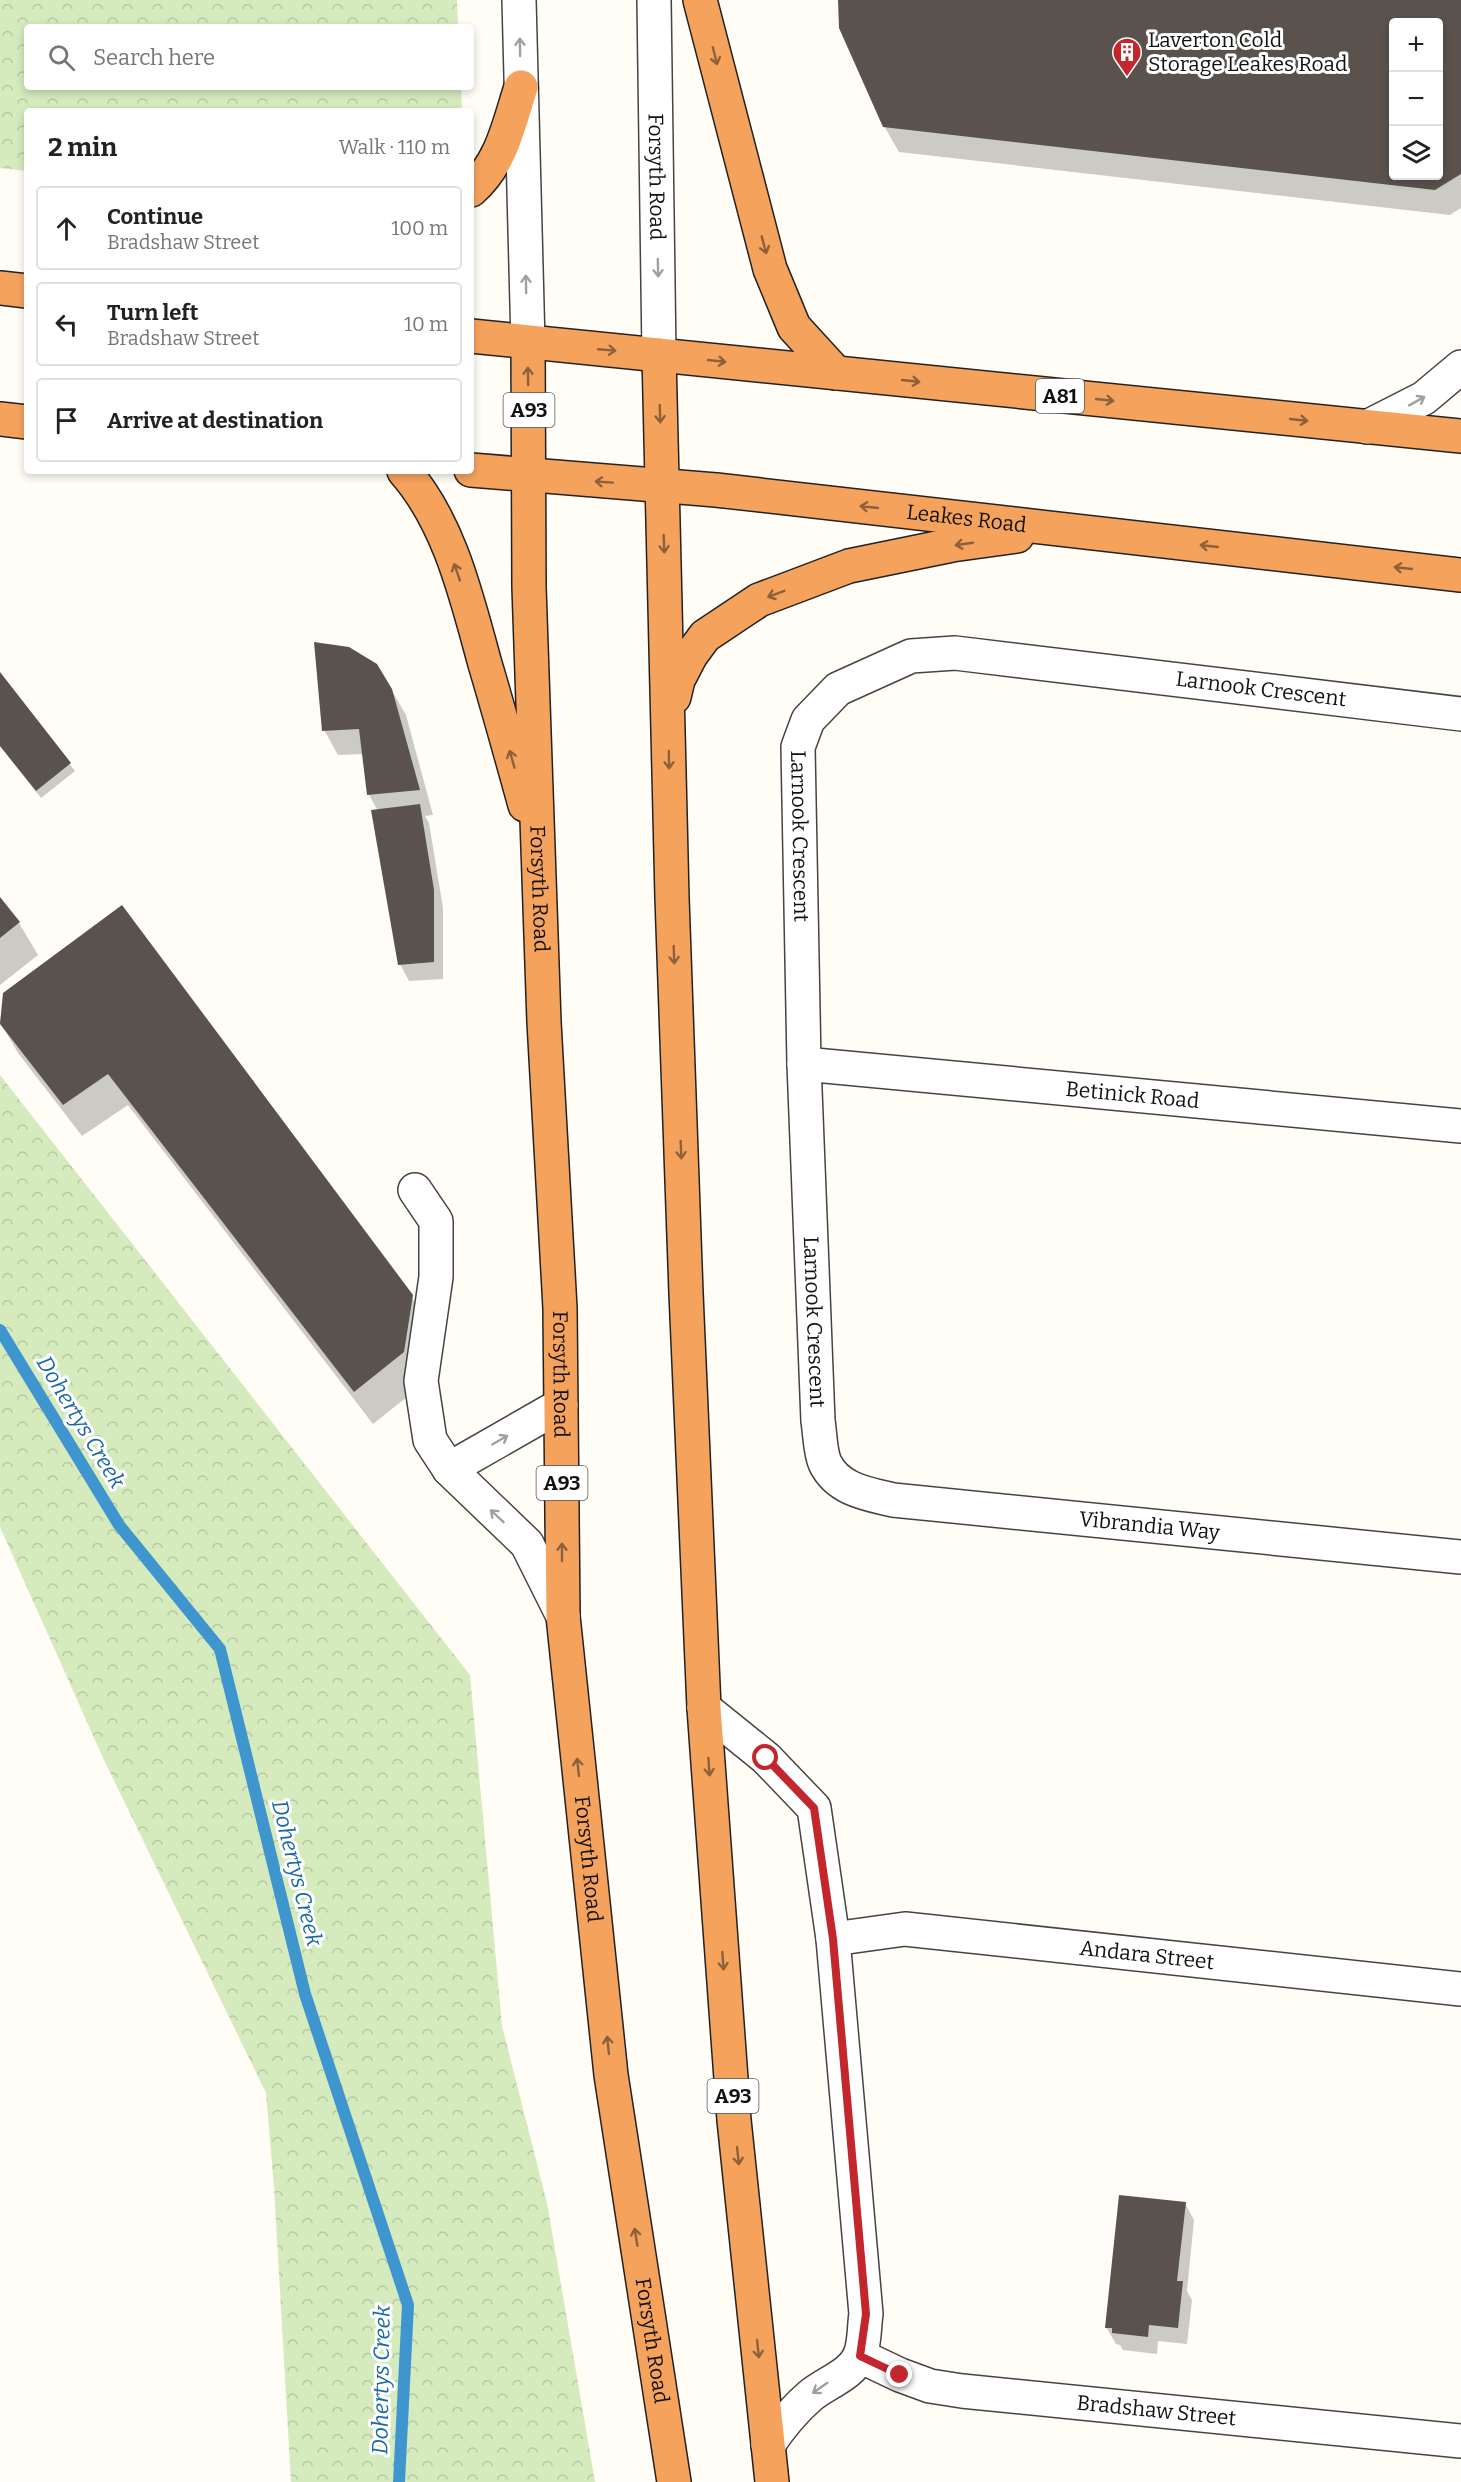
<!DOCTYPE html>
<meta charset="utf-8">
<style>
:root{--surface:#fff;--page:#f2f2f2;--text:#222;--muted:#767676;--line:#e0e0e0}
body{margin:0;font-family:Bitter,serif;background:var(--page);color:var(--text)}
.controls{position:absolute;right:18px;top:18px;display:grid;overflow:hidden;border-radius:6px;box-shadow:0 3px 9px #0003}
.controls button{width:54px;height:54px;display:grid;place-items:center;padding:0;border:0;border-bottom:2px solid var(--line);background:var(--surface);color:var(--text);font:30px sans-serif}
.stop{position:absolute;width:18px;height:18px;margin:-14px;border:4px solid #c4262e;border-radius:50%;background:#fff}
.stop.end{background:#c4262e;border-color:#fff;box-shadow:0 2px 6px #0008}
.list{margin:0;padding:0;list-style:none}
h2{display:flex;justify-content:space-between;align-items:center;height:78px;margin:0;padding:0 24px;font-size:26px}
h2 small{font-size:20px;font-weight:400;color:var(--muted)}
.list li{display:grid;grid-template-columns:39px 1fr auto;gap:18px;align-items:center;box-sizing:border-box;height:84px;margin:0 12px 12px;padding:0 12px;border:2px solid var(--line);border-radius:6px}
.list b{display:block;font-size:22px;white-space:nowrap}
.list p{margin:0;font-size:20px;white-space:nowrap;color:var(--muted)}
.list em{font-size:20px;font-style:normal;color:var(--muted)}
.icon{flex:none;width:33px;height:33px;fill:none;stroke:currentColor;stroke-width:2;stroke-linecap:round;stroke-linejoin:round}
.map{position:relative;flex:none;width:1461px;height:2482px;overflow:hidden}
.search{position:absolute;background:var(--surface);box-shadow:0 3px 9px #0003;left:24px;top:24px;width:450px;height:66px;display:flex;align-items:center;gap:15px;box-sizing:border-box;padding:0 21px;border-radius:6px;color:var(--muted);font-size:22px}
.panel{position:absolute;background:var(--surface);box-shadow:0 3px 9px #0003;left:24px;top:108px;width:450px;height:366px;border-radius:6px}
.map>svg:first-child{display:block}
</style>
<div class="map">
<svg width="1461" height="2482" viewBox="0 0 1461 2482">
<defs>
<pattern id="park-crowns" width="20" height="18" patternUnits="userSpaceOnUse" patternTransform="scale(1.5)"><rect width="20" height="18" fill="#d5ebbd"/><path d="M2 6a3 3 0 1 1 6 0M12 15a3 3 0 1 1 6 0" fill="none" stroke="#b6c8a1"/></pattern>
</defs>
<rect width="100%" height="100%" fill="#fffdf5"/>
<g fill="url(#park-crowns)">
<path d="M0,0H457L458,27H27V87H461L462,111H27V171L0,168Z"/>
<path d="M0,1075L470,1675L502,2026L547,2203L595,2482H291L274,2188L266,2093L104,1760L0,1527Z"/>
</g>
<g fill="#0003" fill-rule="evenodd">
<path d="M840,0H1461V208L1450,215L899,152L884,126ZM1394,22H1438V176H1394Z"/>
<path d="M0,675L75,771L41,798L0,746Z"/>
<path d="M391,689L406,715L433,815L425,816L429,823L443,908V979L409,981L400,964L378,811L369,795L364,754L338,755L324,730Z"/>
<path d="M0,899L19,923L38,955L0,985Z"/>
<path d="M4,994L411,1296L430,1329L422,1385L373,1424L128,1105L82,1136L18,1053L0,1022Z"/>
<path d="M1185,2203L1194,2220L1187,2291L1192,2300L1187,2344L1158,2341L1157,2354L1123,2350L1120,2345L1116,2344L1106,2327Z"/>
</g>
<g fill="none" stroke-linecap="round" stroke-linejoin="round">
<path stroke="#3f96cf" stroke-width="12" d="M0,1330L119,1525L220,1649L305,1994L408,2305L399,2482"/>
</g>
<g fill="#5a524d" fill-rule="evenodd">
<path d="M838,0H1461V174L1435,190L883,127L839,28ZM1394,22H1438V176H1394Z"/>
<path d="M314,642L349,647L377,664L392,689L420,790L367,795L359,729L322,731Z"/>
<path d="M0,672L71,763L36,791L0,746Z"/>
<path d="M420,804L434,890V962L398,965L371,810Z"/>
<path d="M0,897L20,922L0,938Z"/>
<path d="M122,905L413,1295L404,1352L354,1392L108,1074L63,1105L0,1024L3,993Z"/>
<path d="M1119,2195L1186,2202L1177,2281H1183L1178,2328L1149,2325L1148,2337L1112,2333V2328H1105Z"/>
</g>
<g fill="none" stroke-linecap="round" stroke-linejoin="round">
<g stroke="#444" stroke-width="36">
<g id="minor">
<path d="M519,0L528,343"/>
<path id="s1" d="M654,0L659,355"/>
<path d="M1367,427L1424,398L1461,367"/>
<path id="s2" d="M1461,714L955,653L911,656L838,689L808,720L798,747L804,1064L818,1421C820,1433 820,1452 825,1463C838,1490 868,1494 893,1500L1461,1557"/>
<path id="s3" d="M804,1064L1461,1126"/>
<path d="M415,1190L436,1221V1277L421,1381L430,1440L449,1469L527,1544L563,1616"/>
<path d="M449,1469L561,1405"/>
<path d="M704,1708L766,1758L814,1808L833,1939L866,2314C864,2326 865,2343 860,2355C852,2375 825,2383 810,2396C794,2410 780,2427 768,2445"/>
<path id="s4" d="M833,1939L905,1929L1461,1989"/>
<path id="s5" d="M860,2356L900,2375L930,2386L962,2391L1461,2441"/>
</g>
</g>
<g stroke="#222" stroke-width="36">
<g id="highway">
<path d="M700,0L770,269L794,327L836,373"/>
<path d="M471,190C502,163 509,124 521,87"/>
<path d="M0,288L27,291"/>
<path d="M471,336L1461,436"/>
<path id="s6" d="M528,343L529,587L544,1022L560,1308L563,1616L611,2075L674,2482"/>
<path d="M659,355L672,898L686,1293L704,1708L734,2120L772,2482"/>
<path d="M0,419L27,422"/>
<path id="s7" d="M471,470L716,490L1461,575"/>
<path d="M404,471C450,523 467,599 485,664C499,711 512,758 525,805"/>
<path d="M674,697L678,680L691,655L705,636L759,600L849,566L952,545L1017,536"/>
</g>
</g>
<use href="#minor" stroke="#fff" stroke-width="33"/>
<use href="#highway" stroke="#f5a25d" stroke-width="33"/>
</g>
<defs><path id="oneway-shaft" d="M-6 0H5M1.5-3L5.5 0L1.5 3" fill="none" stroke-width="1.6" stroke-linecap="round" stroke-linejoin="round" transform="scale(1.5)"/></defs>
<g stroke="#a0a0a0">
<use href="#oneway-shaft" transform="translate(520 47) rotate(-91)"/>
<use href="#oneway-shaft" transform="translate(658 268) rotate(89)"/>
<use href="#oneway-shaft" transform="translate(526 284) rotate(-91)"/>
<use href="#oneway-shaft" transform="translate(1417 401) rotate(-29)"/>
<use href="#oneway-shaft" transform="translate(500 1440) rotate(-30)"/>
<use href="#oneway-shaft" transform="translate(497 1516) rotate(-137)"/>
<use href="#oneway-shaft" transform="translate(820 2388) rotate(145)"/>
</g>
<g stroke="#8e613b">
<use href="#oneway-shaft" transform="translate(715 56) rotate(76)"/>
<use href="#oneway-shaft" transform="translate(764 245) rotate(75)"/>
<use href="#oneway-shaft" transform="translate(607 350) rotate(5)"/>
<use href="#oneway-shaft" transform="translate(717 361) rotate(6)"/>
<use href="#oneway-shaft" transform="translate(528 376) rotate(-91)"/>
<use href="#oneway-shaft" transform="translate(911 381) rotate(6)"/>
<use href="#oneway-shaft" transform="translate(1105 400) rotate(6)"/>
<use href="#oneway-shaft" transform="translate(660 414) rotate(88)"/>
<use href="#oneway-shaft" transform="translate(1299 420) rotate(6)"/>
<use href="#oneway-shaft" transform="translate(604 482) rotate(-176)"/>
<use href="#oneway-shaft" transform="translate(869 507) rotate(-174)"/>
<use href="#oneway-shaft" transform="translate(664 544) rotate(88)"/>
<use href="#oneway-shaft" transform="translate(964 544) rotate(172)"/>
<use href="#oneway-shaft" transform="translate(1209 546) rotate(-174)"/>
<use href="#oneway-shaft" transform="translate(1403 568) rotate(-174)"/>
<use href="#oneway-shaft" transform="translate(457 572) rotate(-109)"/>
<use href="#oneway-shaft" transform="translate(776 594) rotate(159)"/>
<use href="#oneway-shaft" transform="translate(512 759) rotate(-106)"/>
<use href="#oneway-shaft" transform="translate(669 760) rotate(89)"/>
<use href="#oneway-shaft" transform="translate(674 955) rotate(88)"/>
<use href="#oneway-shaft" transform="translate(681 1150) rotate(88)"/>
<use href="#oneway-shaft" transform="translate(562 1552) rotate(-90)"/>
<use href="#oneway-shaft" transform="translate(578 1767) rotate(-96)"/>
<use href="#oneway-shaft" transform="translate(709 1767) rotate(86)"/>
<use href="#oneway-shaft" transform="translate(723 1961) rotate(86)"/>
<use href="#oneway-shaft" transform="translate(608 2045) rotate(-96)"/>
<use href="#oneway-shaft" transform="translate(738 2156) rotate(84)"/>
<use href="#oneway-shaft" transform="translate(636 2237) rotate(-99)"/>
<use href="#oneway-shaft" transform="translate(758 2349) rotate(84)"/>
</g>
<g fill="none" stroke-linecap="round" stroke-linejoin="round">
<path stroke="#c4262e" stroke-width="8" d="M766,1758L814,1808L833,1939L866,2314L860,2356L900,2375"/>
</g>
<defs>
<g id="building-pin" transform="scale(1.5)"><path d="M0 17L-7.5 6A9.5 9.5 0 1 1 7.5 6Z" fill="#c4262e" stroke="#fff"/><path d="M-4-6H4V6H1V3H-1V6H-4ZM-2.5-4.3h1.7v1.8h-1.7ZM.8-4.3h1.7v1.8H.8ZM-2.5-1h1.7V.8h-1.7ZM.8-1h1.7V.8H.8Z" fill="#fff"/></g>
</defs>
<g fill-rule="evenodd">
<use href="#building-pin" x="1127" y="52"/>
</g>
<g text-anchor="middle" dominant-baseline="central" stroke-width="6" stroke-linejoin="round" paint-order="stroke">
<g fill="#fff" stroke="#585858" stroke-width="1.5">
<rect x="1036" y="379" width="48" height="34" rx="4.5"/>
<rect x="503.5" y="393" width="51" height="34" rx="4.5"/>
<rect x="536.5" y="1466" width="51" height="34" rx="4.5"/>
<rect x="707.5" y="2079" width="51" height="34" rx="4.5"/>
</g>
<g font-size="20" font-weight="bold" fill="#111">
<text x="1060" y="396">A81</text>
<text x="529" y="410">A93</text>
<text x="562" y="1483">A93</text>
<text x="733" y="2096">A93</text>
</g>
<g font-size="21" fill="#111" stroke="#fff" text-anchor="start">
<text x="1148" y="40">Laverton Cold<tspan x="1148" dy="24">Storage Leakes Road</tspan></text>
</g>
<g font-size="21" fill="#111" stroke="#fff">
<text stroke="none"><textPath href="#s1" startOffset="177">Forsyth Road</textPath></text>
<text stroke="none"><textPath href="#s7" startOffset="498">Leakes Road</textPath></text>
<text transform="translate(1261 689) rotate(7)">Larnook Crescent</text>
<text stroke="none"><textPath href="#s2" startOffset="795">Larnook Crescent</textPath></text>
<text stroke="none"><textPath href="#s6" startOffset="546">Forsyth Road</textPath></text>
<text stroke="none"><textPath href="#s3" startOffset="330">Betinick Road</textPath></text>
<text stroke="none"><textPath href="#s2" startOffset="1281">Larnook Crescent</textPath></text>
<text stroke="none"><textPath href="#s6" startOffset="1032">Forsyth Road</textPath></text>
<text stroke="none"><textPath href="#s2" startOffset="1761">Vibrandia Way</textPath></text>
<text stroke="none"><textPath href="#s6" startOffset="1518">Forsyth Road</textPath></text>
<text stroke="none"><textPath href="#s4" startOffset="316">Andara Street</textPath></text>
<text stroke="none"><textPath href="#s6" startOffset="2004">Forsyth Road</textPath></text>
<text stroke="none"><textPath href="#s5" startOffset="304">Bradshaw Street</textPath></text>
</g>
<g font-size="22" font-style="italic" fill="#1768a6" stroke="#fff">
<text transform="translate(81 1422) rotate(59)">Dohertys Creek</text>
<text transform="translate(297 1873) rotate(76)">Dohertys Creek</text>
<text transform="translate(381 2380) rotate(-89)">Dohertys Creek</text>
</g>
</g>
</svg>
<div class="controls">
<button>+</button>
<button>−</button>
<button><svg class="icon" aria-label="layers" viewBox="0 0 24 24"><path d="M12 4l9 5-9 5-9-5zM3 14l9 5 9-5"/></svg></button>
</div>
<div class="stop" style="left:766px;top:1758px"></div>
<div class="stop end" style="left:900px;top:2375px"></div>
<div class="search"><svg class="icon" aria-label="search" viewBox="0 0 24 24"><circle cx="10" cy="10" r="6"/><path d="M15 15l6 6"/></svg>Search here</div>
<section class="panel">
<h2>2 min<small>Walk · 110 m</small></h2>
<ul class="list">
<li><svg class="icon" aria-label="ahead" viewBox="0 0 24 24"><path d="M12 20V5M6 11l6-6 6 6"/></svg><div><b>Continue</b><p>Bradshaw Street</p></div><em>100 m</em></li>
<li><svg class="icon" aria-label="left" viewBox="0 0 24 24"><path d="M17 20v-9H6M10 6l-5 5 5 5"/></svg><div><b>Turn left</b><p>Bradshaw Street</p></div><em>10 m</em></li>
<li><svg class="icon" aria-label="arrive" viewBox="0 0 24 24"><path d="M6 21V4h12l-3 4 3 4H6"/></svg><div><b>Arrive at destination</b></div></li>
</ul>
</section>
</div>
